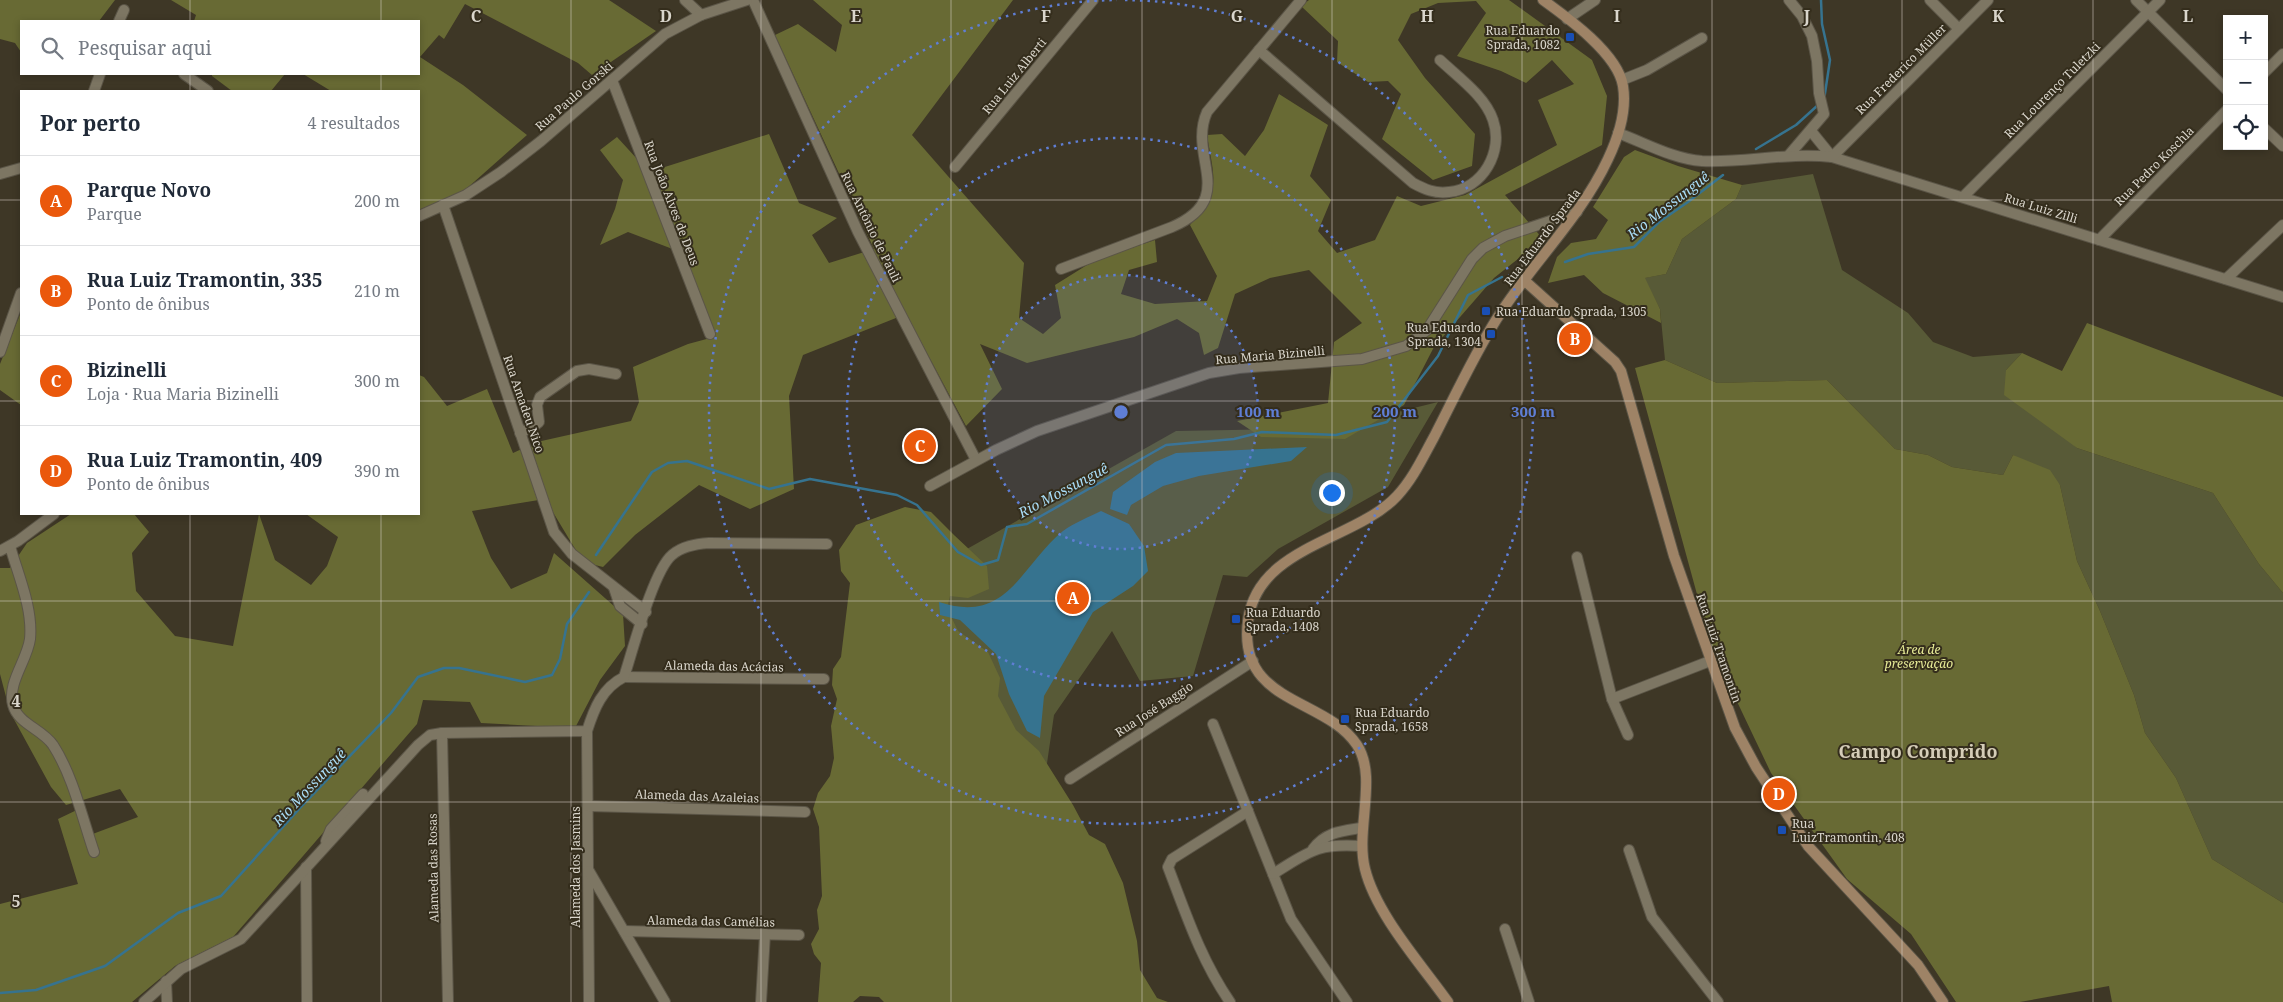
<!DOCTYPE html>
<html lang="pt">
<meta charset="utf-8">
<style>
:root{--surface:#fff;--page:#f2f2f3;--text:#1f2937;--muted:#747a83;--line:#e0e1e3;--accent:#ea580c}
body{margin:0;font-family:"Noto Serif",serif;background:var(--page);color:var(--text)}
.controls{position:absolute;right:15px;top:15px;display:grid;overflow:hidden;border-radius:0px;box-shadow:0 2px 8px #0003}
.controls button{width:45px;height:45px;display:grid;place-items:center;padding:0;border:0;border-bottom:1px solid var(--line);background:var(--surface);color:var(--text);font:25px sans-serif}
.you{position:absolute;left:1331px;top:492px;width:18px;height:18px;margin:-12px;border:4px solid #fff;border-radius:50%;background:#1a73e8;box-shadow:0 0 0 8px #1a73e833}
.badge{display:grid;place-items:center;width:32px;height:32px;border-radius:50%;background:var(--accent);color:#fff;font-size:16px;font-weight:700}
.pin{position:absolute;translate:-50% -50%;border:2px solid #fff;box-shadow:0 1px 5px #0006}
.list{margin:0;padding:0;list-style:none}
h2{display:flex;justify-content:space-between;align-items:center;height:65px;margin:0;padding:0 20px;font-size:21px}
h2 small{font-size:16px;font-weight:400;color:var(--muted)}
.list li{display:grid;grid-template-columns:32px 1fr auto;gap:15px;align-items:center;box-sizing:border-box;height:90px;padding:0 20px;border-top:1px solid var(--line)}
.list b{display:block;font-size:19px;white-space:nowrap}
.list p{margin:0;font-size:16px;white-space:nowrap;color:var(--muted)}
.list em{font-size:16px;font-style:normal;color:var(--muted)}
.icon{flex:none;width:28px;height:28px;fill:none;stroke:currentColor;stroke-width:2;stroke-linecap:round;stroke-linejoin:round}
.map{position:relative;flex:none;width:2283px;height:1002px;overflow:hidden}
.search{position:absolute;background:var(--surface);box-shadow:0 2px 8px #0003;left:20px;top:20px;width:400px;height:55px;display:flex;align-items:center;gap:12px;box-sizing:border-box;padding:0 18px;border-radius:0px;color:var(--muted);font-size:19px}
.panel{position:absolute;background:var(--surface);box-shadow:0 2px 8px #0003;left:20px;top:90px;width:400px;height:425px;border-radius:0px}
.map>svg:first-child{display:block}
</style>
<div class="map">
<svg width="2283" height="1002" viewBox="0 0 2283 1002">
<rect width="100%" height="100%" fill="#3e3726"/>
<g fill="#585a37">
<path d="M1813,174L1842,270L1908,313L1933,342L1973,357L2022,353L2006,370L2077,448L2213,493L2259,564L2283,593V903L2212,859L2176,778L2145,733L2134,695L2100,611L2077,561L2060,485L2013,455L2003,475L1952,467L1928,455L1895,449L1827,380L1717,383L1665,360L1660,309L1644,278L1666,274L1682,239L1736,199L1742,185Z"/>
<path d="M1438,402L1388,487L1278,549L1247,577L1223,575L1193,676L1140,681L1112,631L1054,715L1043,791L923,618L942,563L1176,431L1333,428Z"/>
</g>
<g fill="#686a34">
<path d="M0,0H115L99,21H21V52L15,43L0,39Z"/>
<path d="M171,0H609L656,31L592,75L578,63L465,4L444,39L439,35L420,57L463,85L527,135L465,190L419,210V91H331L303,74H419V21H194L196,15Z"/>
<path d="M813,0H1013L912,135L1024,263L1019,318L1043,334L1061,318L1055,285L1095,260L1155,240L1157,262L1129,270L1121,294L1155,304L1207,301L1217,276L1190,225C1222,189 1214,179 1207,135L1222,134L1245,156L1264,130L1279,94L1328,125L1310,176L1331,200L1318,231L1337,253L1375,240L1397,196L1421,206L1465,195L1557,145L1538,100L1574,84L1552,60L1526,83L1501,71L1457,56L1486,13L1476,1L1438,3L1411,14L1398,40L1425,78L1475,134L1472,166L1433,180L1382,139L1401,94L1388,81L1368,82L1337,62L1338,41L1301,6L1309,0H1509L1592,60L1607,96L1602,145L1505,195L1543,239L1494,278L1434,347L1404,405L1345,439L1261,437L1237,421L1328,403L1334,342L1362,323L1309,270L1270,278L1235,294L1218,348L1204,355L1199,333L1177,319L1134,337L1027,363L980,344L1002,389L966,426L906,314L803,355L789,396L794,489L750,509L699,485L635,535L603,567L583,562L545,499L472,511L491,558L511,589L547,573L554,553L623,614L625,646L600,680L575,728L481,723L470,702L423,700L417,724L233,937L175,966L132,1002H0V904L78,884L58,819L81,808L90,835L138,817L120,789L66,805L51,787L10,712L0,674V568H10L27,543L71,514H134L149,532L132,553L136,591L175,636L233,646L259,514L275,560L311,585L327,566L338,537L306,514H419V375L424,377L447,406L487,389L513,453L537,442L631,421L639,402L633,367L688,344L714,337L683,253L628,232L600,245L615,209L623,180L600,150L617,137L649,172L769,134L799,203L837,218L812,235L829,263L874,249L775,35L798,24L836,52L842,25Z"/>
<path d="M212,74H285L271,91H232L212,76Z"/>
<path d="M1635,150L1678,166L1742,185L1736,199L1682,239L1666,274L1645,278L1660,309L1661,323L1603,293L1584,275L1548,283L1557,257L1571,243L1596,239L1608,220L1593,207L1624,157Z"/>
<path d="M21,312V405L0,390V364Z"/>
<path d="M2087,323L2283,397V593L2259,564L2213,493L2077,448L2004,395L2006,370L2022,353L2062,371Z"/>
<path d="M1665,360L1717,383L1827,380L1895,449L1928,455L1952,467L2003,475L2013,455L2050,470L2060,485L2077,561L2100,611L2134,695L2145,733L2176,778L2212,859L2283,903V1002H2112L2109,986L2020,1002H1956L1911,934L1847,879L1771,773L1712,649L1635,368Z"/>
<path d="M905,507L931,512L954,535L987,566L989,589L968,598L950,596L947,608L958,631L988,652L1000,678L998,696L1016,730L1039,751L1073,805L1089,835L1105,844L1123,883L1137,941L1140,970L1157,998L1168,1002H884L879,997L860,996L853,1002H818L821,963L814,954L811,944L819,929L817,910L822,896L819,827L813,809L818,793L830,776L834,758L831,726L837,699L832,685L833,669L841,657L850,583L841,571L839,550L856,525Z"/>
</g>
<g fill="#36738f">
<path d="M1307,447L1291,461L1199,476L1163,486L1131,505L1127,515L1110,509L1113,492L1155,462L1176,453Z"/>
<path d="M1101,511L1129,524L1144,546L1148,571L1133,586L1093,612L1044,696L1040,738L1027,731L1009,694L996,654L960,620L940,615L939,602C1008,625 1020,566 1063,531C1074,523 1089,517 1101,511Z"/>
</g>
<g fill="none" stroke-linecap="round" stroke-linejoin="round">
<g stroke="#36738f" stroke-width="2.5">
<path d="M1821,0L1822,24L1830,60L1824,100"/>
<path d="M1756,149L1796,125L1818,105"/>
<path d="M1565,262L1588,254L1634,247L1659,222L1688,202L1723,175"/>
<path d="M596,555L652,472L668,463L687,461L769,489L810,479L897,495L917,505L958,552L981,565L998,560L1007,527L1027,524L1166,445L1234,439L1262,432L1336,435L1387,422L1438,356L1468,295L1502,277"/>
<path d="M0,993L36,990L105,966L178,913L221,896L300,808L391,713L418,677L444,668H459L525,682L552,675L560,659L567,624L589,592"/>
</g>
<g stroke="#5b5547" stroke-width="12">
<g id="minor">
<path d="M685,0L701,15"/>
<path d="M753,0L858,232L976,460"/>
<path d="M1930,0L1959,29"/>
<path d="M2136,0L2227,90"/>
<path d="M1567,19L1595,0"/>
<path d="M119,21L124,10"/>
<path d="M1259,50L1413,183C1424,189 1435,194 1449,192C1483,189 1504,151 1493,120C1485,96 1458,77 1440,60"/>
<path d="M2264,73L2283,54"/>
<path d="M184,74L208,91"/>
<path d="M612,80L710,334"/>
<path d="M1622,80L1647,70L1702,38"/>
<path d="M94,91L100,74"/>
<path d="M2264,128L2283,146"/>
<path d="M1811,131L1832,157L2283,297"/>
<path d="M1789,155L1824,114L1819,93L1817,61L1812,36L1802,16L1789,0"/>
<path d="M955,167L1093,0"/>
<path d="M0,174L21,168"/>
<path d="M1963,197L2160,0"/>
<path d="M443,205L554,532L572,554L646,612"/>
<path d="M2099,240L2227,110"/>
<path d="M1061,269L1172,227C1239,198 1187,157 1207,112L1301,0"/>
<path d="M2226,279L2283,225"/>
<path d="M0,352L21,293"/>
<path d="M520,433L534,426L539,422L537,405L540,397L577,371L589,369L616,374"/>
<path d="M930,486L996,450L1037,431L1209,373L1239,368L1362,359L1406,346L1427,330L1472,259L1483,248L1505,236L1577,212"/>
<path d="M10,546C18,575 33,608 30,639C27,661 7,683 13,705C18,724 42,729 53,745C73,776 82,817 94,852"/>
<path d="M1577,557L1612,699L1628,735"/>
<path d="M614,588L620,606L642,624"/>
<path d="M624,677L824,679"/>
<path d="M1612,699L1710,661"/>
<path d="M1213,724L1291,919L1347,1002"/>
<path d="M587,731L589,1002"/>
<path d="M442,733L448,1002"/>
<path d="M1070,779L1253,661"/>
<path d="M588,806L805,812"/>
<path d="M326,841L331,829L363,794"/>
<path d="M1313,849C1325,832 1342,831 1361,828"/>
<path d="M1629,850L1652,917L1718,1002"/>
<path d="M306,867L307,1002"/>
<path d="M589,871L665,1002"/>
<path d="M1273,874C1309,852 1316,843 1361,846"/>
<path d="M1505,929L1529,1002"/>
<path d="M624,931L799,935"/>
<path d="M166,981L167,1002"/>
<path d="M144,1002L181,969L241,939L418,745L430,735L442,733L587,731C594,709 602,688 624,677C633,650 653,571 672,555C682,546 696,544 709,543L827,544"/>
<path d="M761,1002L765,934"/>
<path d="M1230,1002C1201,960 1186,914 1168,867L1172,859L1248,811"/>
</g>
</g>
<g stroke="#5b5547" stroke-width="12">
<g id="tertiary">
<path d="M1618,133C1645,143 1673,159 1702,161C1745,163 1788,152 1832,157L1988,0"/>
<path d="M419,216L466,195L501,172L541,141L665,34L701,15L747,0"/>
<path d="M0,551L18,541L54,514"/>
</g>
</g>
<g stroke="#5b5547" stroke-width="12">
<g id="secondary">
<path d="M1525,281L1615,362L1621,371L1674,556L1735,728L1756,767L1808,846L1918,965L1943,1002"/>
<path d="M1448,1002C1421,964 1376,914 1365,869C1355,830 1378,777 1357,745C1325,697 1237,704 1248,621C1257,546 1355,541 1397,496C1413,479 1423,457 1434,437C1454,398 1473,357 1496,320C1531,264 1580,219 1608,159C1618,138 1627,111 1623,86C1618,54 1568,18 1543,0"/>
</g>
</g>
<use href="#minor" stroke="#7d7663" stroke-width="10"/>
<use href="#tertiary" stroke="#7d7663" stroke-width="10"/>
<use href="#secondary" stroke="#9e8366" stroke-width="10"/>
</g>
<path fill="none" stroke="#dad6cc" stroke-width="1" stroke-opacity="0.55" d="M190,0V21M381,0V21M571,0V1002M761,0V1002M951,0V1002M1142,0V1002M1332,0V1002M1522,0V1002M1712,0V1002M1902,0V1002M2093,0V1002M190,74V91M381,74V91M0,200H21M419,200H2283M0,401H21M419,401H2283M190,514V1002M381,514V1002M0,601H2283M0,802H2283"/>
<circle cx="1121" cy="412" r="137" fill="#5f7ed4" fill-opacity=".12"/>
<g fill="none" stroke="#5f7ed4" stroke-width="2.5" stroke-dasharray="2.5 5">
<circle cx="1121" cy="412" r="137"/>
<circle cx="1121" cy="412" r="274"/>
<path d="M1125 0A412 412 0 1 1 1117 0"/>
</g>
<g fill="#1a4fb4" stroke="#342d1c" stroke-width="2">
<rect x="1565" y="32" width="10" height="10" rx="2.5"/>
<rect x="1481" y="306" width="10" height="10" rx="2.5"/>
<rect x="1486" y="329" width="10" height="10" rx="2.5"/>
<rect x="1231" y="614" width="10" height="10" rx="2.5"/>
<rect x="1340" y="714" width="10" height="10" rx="2.5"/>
<rect x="1777" y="825" width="10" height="10" rx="2.5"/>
</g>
<g text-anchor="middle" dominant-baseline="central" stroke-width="4" stroke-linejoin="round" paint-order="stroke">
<g font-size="12" fill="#dad6cc" stroke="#342d1c" text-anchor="start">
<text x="1560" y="30" text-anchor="end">Rua Eduardo<tspan x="1560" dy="14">Sprada, 1082</tspan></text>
<text x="1496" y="311">Rua Eduardo Sprada, 1305</text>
<text x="1481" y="327" text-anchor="end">Rua Eduardo<tspan x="1481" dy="14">Sprada, 1304</tspan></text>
<text x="1246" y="612">Rua Eduardo<tspan x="1246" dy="14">Sprada, 1408</tspan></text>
<text x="1355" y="712">Rua Eduardo<tspan x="1355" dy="14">Sprada, 1658</tspan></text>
<text x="1792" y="823">Rua<tspan x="1792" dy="14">LuizTramontin, 408</tspan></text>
</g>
<g font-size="12" fill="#dad6cc" stroke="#342d1c">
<text transform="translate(1901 69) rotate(-45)">Rua Frederico Müller</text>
<text transform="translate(1014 76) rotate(-51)">Rua Luiz Alberti</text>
<text transform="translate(2052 90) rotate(-45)">Rua Lourenço Tuletzki</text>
<text transform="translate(574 96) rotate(-41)">Rua Paulo Gorski</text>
<text transform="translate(2154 166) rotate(-45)">Rua Pedro Koschla</text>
<text transform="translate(672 203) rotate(69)">Rua João Alves de Deus</text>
<text transform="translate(2041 208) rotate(17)">Rua Luiz Zilli</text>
<text transform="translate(871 227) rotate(64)">Rua Antônio de Pauli</text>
<text transform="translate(1542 237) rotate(-53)">Rua Eduardo Sprada</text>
<text transform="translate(1270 355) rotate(-5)">Rua Maria Bizinelli</text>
<text transform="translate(524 404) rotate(71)">Rua Amadeu Nico</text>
<text transform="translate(1719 648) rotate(71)">Rua Luiz Tramontin</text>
<text transform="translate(724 666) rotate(1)">Alameda das Acácias</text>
<text transform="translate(1154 709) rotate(-33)">Rua José Baggio</text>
<text transform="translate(697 796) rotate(2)">Alameda das Azaleias</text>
<text transform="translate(575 867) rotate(-90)">Alameda dos Jasmins</text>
<text transform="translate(433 868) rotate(-91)">Alameda das Rosas</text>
<text transform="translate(711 921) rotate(1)">Alameda das Camélias</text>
</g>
<g font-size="12" font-style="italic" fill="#e7eb97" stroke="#342d1c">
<text x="1919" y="649">Área de<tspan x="1919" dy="14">preservação</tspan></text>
</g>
<g font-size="14" font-style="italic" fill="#a9dcf6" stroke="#342d1c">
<text transform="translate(1668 205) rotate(-38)">Rio Mossunguê</text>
<text transform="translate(1063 490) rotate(-28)">Rio Mossunguê</text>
<text transform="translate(309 787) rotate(-47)">Rio Mossunguê</text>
</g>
<g font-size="18" font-weight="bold" fill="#d5cdb8" stroke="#342d1c">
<text x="1918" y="751">Campo Comprido</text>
</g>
</g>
<g font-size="16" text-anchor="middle" font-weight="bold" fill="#dad6cc" stroke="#342d1c" stroke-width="4" stroke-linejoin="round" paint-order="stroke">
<text x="476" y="22">C</text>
<text x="666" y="22">D</text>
<text x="856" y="22">E</text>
<text x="1046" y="22">F</text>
<text x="1237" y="22">G</text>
<text x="1427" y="22">H</text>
<text x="1617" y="22">I</text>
<text x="1807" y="22">J</text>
<text x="1998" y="22">K</text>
<text x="2188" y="22">L</text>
<text x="16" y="707">4</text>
<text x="16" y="907">5</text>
</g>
<circle cx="1121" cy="412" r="8" fill="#5f7ed4" stroke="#342d1c" stroke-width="2.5"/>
<g font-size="15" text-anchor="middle" font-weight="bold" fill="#5f7ed4" stroke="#342d1c" stroke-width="4" stroke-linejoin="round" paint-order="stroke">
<text x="1258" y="417">100 m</text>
<text x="1395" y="417">200 m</text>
<text x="1533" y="417">300 m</text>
</g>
</svg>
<div class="controls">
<button>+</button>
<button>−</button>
<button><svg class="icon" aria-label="locate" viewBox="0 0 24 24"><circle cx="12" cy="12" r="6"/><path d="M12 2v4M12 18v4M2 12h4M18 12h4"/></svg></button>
</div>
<div class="you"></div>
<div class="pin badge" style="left:1073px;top:598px">A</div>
<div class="pin badge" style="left:1575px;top:339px">B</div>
<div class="pin badge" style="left:920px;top:446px">C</div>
<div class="pin badge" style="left:1779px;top:794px">D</div>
<div class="search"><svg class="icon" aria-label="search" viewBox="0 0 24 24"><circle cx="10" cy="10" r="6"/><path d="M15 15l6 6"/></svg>Pesquisar aqui</div>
<section class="panel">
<h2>Por perto<small>4 resultados</small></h2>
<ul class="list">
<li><span class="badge">A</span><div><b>Parque Novo</b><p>Parque</p></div><em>200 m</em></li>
<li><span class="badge">B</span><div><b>Rua Luiz Tramontin, 335</b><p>Ponto de ônibus</p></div><em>210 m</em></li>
<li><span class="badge">C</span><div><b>Bizinelli</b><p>Loja · Rua Maria Bizinelli</p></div><em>300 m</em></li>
<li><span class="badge">D</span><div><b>Rua Luiz Tramontin, 409</b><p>Ponto de ônibus</p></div><em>390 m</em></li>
</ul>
</section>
</div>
